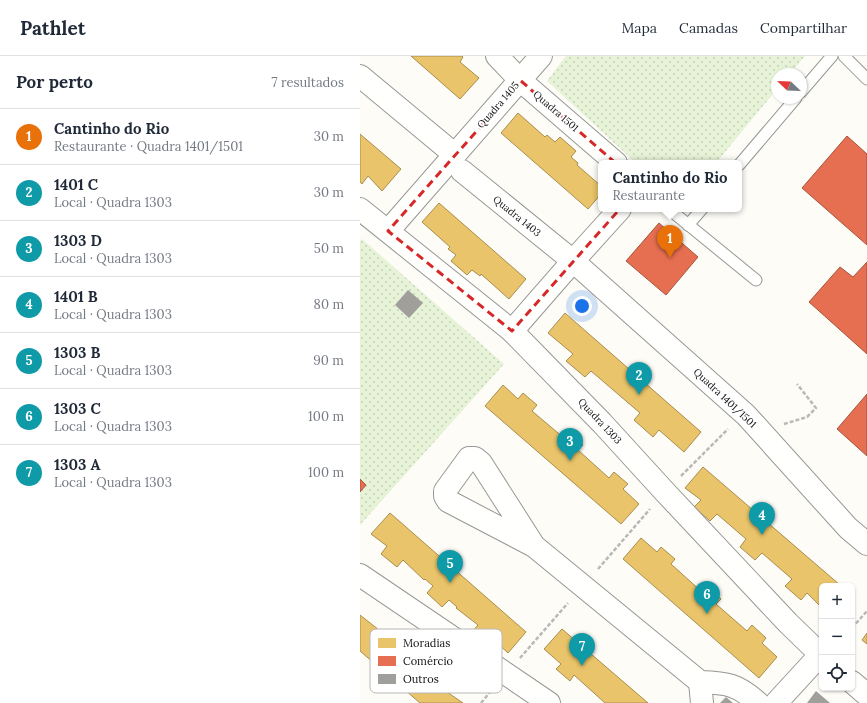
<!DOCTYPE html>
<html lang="pt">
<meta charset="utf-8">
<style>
:root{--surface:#fff;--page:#f2f2f3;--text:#1f2937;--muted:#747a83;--line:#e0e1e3;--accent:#ea580c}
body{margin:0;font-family:Lora,serif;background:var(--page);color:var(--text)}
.controls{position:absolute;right:12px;bottom:12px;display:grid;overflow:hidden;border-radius:6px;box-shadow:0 1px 3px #0004}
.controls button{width:36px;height:36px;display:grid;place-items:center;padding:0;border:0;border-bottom:1px solid var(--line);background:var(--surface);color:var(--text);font:20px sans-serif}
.compass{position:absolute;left:411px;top:12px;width:36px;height:36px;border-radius:50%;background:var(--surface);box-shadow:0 1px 3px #0004;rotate:293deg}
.you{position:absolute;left:222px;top:250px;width:14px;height:14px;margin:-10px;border:3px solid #fff;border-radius:50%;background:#1a73e8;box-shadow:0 0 0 6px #1a73e833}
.badge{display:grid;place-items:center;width:26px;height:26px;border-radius:50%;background:var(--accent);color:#fff;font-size:13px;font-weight:700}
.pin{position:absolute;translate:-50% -33px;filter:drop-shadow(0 1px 2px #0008)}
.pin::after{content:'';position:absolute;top:21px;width:14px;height:12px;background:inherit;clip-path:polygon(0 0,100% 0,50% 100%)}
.popup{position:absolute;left:238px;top:104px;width:144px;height:52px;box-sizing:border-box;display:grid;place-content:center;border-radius:6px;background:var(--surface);filter:drop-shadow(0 1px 3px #0005);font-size:13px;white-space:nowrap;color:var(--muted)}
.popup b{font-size:15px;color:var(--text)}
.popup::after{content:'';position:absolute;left:50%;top:100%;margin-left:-8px;border:8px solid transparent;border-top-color:var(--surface)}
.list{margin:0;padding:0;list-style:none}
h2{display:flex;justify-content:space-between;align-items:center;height:52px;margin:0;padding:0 16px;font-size:17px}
h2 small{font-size:13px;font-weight:400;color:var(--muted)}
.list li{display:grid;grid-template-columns:26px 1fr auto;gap:12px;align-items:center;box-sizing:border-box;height:56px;padding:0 16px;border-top:1px solid var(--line)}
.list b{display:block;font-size:15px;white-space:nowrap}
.list p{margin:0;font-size:13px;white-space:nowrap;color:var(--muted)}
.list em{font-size:13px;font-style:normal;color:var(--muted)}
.icon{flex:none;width:22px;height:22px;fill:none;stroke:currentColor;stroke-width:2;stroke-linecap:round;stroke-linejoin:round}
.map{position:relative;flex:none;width:507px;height:647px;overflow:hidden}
header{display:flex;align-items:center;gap:24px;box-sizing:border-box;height:56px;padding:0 20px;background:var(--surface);border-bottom:1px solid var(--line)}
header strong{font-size:19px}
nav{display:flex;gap:22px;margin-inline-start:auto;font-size:14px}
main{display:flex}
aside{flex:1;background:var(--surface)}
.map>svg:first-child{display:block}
</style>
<header>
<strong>Pathlet</strong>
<nav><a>Mapa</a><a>Camadas</a><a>Compartilhar</a></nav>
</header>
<main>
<aside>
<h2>Por perto<small>7 resultados</small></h2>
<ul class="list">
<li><span class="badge" style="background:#e8710a">1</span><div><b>Cantinho do Rio</b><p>Restaurante · Quadra 1401/1501</p></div><em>30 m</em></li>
<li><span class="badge" style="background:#0f9aa8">2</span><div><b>1401 C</b><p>Local · Quadra 1303</p></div><em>30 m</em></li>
<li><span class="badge" style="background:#0f9aa8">3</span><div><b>1303 D</b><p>Local · Quadra 1303</p></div><em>50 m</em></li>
<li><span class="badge" style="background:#0f9aa8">4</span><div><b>1401 B</b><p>Local · Quadra 1303</p></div><em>80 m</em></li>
<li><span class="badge" style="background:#0f9aa8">5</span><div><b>1303 B</b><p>Local · Quadra 1303</p></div><em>90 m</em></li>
<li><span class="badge" style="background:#0f9aa8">6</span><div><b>1303 C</b><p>Local · Quadra 1303</p></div><em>100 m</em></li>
<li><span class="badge" style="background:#0f9aa8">7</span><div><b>1303 A</b><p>Local · Quadra 1303</p></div><em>100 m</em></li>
</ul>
</aside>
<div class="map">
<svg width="507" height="647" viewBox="0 0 507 647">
<defs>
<pattern id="green-dots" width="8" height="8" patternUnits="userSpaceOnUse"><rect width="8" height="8" fill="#e7f3d7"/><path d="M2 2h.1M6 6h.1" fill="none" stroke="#c5cfb8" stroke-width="1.8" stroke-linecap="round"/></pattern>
</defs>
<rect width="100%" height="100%" fill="#fdfcf7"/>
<g fill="url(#green-dots)">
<path d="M206,0H445L430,18H417V33L356,107H276L187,25Z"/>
<path d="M2,183L144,308L0,469V185Z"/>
</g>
<g fill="#e9c46a" stroke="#a88e4f">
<path d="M51,0H102L103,1L100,6L119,22L100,43Z"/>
<path d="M158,57L185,81L187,79L195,86L200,81L216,95L211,101L218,107L217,109L241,130V138L228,153L141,77Z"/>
<path d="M0,78L41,113L22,135L8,120L2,128L0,126Z"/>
<path d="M79,147L166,223L149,243L121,218L120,220L112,214L107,219L91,205L96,199L88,193L90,191L62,166Z"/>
<path d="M205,257L341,376L324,396L299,374L293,381L274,364L280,357L231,315L225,321L206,305L213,298L188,277Z"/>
<path d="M143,329L158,343L163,337L177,349L172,355L204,382L209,377L223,389L218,394L249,422L254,416L268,428L263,433L279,448L261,468L125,350Z"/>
<path d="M343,411L480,529L479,530H462L461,551L447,537L441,544L425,530L432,523L402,497L395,504L380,491L386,483L357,458L350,465L334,451L341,444L325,432Z"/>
<path d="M30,457L166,576L148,597L133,583L127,590L112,576L118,569L96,552L97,551L89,544L82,551L67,537L73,530L65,523L64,524L43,504L37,511L21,498L27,490L11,478Z"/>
<path d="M281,482L297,496L301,491L315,503L311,508L342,536L347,530L361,543L356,548L387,575L392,569L406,582L402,587L417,601L399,622L263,503Z"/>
<path d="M0,559L19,574L18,575L26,583L33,575L48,589L42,596L64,614L63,615L72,622L78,615L94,628L87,636L103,647H60L0,595Z"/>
<path d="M202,573L288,647H245L214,619L210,625L196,613L201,608L184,593Z"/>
<path d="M507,577V588L502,584Z"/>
</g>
<g fill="#e76f51" stroke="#a7533e">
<path d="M487,80L507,98V189L442,132Z"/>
<path d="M299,167L338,201L306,239L266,205Z"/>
<path d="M507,206V298L449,246L480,211L493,221Z"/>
<path d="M507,338V400L477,373Z"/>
<path d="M0,423L6,429L0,436Z"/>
</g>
<g fill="#a19f9c">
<path d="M48,234L63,247L49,262L35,249Z"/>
<path d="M456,635L470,647H447Z"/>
<path d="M366,641L373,647H360Z"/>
</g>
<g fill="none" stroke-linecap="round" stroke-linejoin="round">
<g stroke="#979795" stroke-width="13">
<g id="lane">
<path d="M484,0L507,23"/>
<path d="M441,36L472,0"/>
<path d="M379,109L436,42"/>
<path d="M309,153L396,224"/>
<path d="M328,169L342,153"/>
</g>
</g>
<g stroke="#979795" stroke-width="24">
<g id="street">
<path d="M137,0L161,25L256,107"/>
<path d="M0,20L94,98"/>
<path d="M102,115L213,205L260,153"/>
<path d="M0,153L152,275L242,367L305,436L428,567L462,600"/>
<path d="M28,175L181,0"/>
<path d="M152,275L213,205L386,359L488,472L507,488"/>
<path d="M174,490L121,407L115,402H109L85,435V440L88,445L174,490L340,626C367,627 377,628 398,647"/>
<path d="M0,519L189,647"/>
<path d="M340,626L342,647"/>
<path d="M492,626L507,639"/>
<path d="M416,647L460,599"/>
</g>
</g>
<g stroke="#b9b9b8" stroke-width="2.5" stroke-dasharray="4 2" stroke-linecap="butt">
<path d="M424,368L447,361L456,352L437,328"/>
<path d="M321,420L368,373"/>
<path d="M238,513L290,453"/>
<path d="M492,572L507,555"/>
<path d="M160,602L208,547"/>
<path d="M121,647L131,635"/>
</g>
<use href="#lane" stroke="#fffffe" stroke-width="11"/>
<use href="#street" stroke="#fffffe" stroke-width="22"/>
</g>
<path fill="none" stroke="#d62828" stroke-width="3" stroke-dasharray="8 5" stroke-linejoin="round" d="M161,25L281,129L152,275L28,175Z"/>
<g text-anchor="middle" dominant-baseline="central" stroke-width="4" stroke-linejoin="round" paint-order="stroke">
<g font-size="10" fill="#111" stroke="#fff">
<text transform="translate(138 49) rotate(-49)">Quadra 1405</text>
<text transform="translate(196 55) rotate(41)">Quadra 1501</text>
<text transform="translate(157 160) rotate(39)">Quadra 1403</text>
<text transform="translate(365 342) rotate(43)">Quadra 1401/1501</text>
<text transform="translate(240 365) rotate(47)">Quadra 1303</text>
</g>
</g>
<rect x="10" y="573" width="132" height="64" rx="6" fill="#fff" stroke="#b8b8b8" stroke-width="1"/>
<rect x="18" y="582" width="18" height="10" fill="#e9c46a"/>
<rect x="18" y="600" width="18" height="10" fill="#e76f51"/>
<rect x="18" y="618" width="18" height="10" fill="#a19f9c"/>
<g font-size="11" fill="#111">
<text x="43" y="591">Moradias</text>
<text x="43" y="609">Comércio</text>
<text x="43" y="627">Outros</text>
</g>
</svg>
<div class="controls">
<button>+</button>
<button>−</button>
<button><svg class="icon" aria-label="locate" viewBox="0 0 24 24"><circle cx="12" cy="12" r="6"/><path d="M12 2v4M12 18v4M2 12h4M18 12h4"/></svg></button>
</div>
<svg class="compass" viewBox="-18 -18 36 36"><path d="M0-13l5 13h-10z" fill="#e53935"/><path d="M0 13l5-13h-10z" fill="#747a83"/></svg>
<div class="you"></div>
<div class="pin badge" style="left:310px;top:202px;background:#e8710a">1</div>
<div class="popup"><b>Cantinho do Rio</b>Restaurante</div>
<div class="pin badge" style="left:279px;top:339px;background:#0f9aa8">2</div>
<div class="pin badge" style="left:210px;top:405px;background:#0f9aa8">3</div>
<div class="pin badge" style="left:402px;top:479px;background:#0f9aa8">4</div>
<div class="pin badge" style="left:90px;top:527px;background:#0f9aa8">5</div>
<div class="pin badge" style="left:347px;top:558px;background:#0f9aa8">6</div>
<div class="pin badge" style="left:222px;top:610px;background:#0f9aa8">7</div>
</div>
</main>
